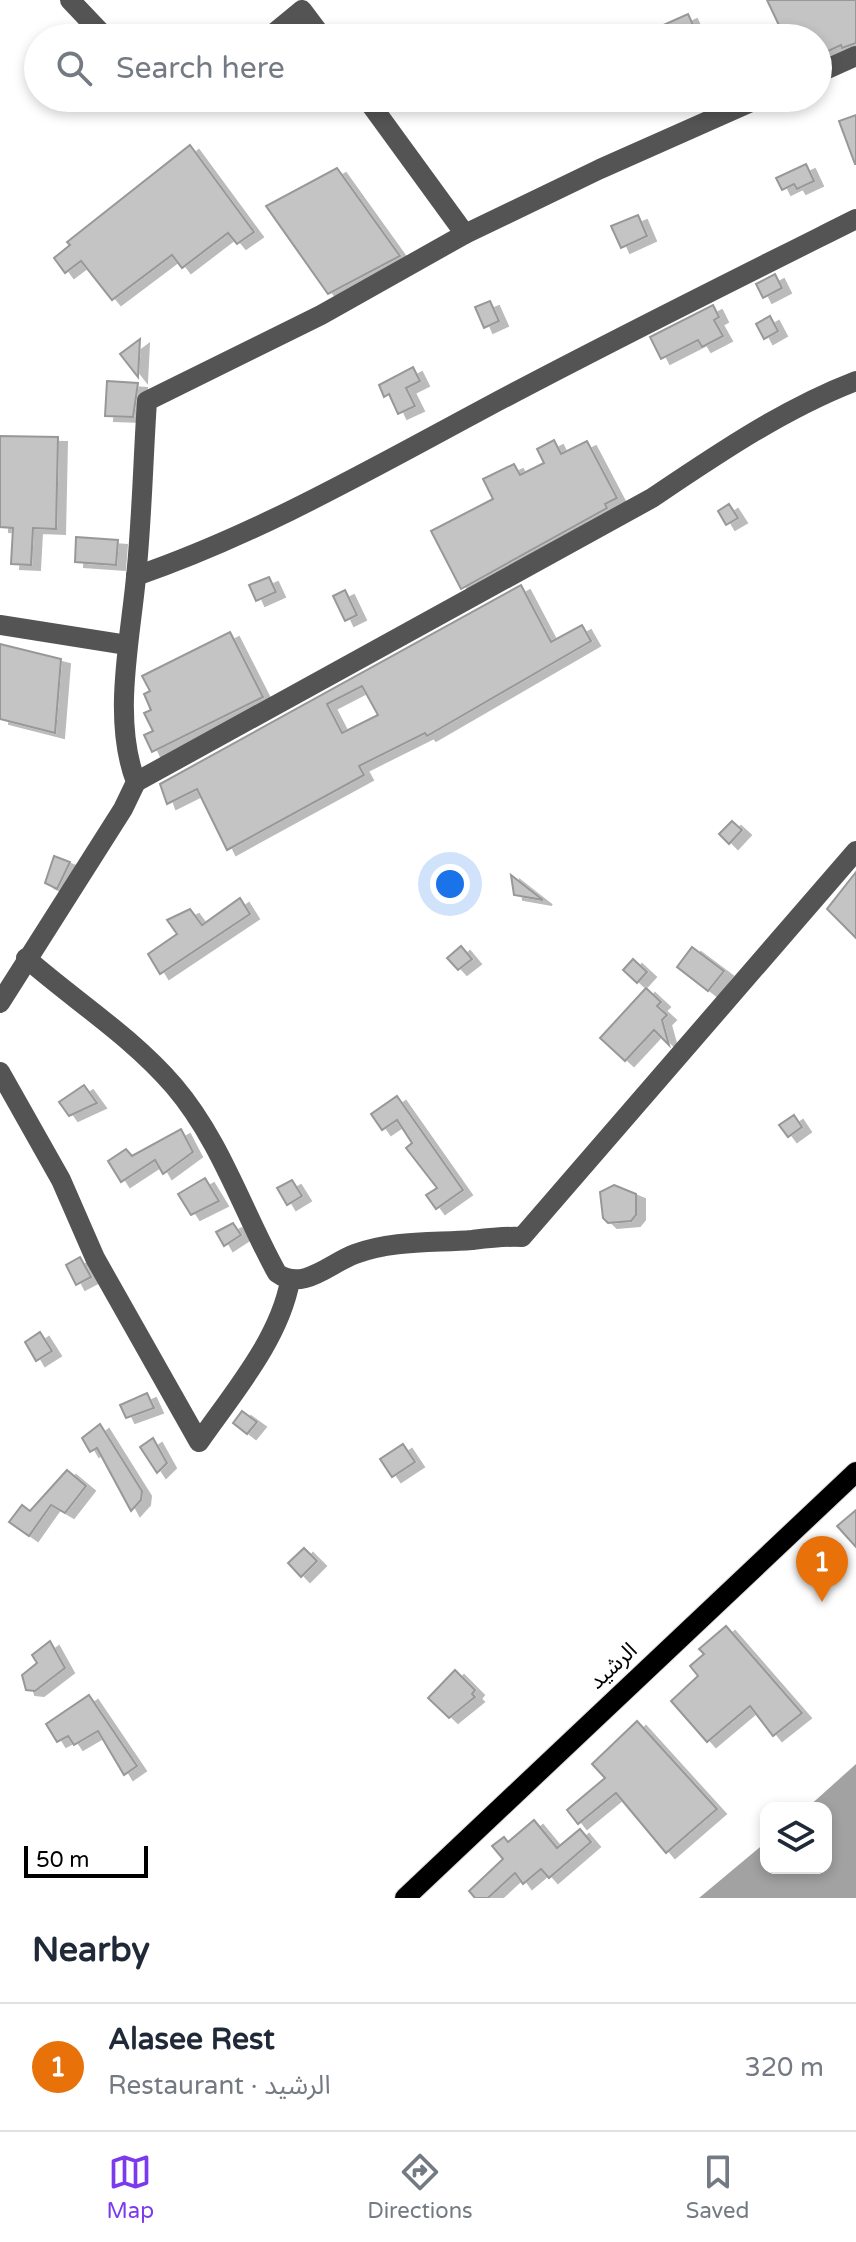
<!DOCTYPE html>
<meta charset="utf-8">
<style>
:root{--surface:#fff;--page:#f2f2f3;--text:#1f2937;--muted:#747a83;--line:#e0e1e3;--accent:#7c3aed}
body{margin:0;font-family:"Varela Round","Noto Sans Arabic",sans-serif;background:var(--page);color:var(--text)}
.controls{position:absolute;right:24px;bottom:24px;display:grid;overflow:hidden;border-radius:16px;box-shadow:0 4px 12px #0003}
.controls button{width:72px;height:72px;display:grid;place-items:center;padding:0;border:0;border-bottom:2px solid var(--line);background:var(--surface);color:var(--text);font:40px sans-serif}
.scale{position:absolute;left:24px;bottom:20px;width:124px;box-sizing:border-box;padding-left:8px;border:4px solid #000;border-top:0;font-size:22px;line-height:28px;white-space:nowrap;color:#000;-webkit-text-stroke:6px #fff;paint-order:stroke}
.you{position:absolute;left:450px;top:884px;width:28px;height:28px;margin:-20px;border:6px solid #fff;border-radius:50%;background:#1a73e8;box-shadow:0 0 0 12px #1a73e833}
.badge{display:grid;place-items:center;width:52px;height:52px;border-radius:50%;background:var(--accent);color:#fff;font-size:26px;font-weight:700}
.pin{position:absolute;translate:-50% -66px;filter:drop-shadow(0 2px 4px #0008)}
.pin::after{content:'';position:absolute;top:42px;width:28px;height:24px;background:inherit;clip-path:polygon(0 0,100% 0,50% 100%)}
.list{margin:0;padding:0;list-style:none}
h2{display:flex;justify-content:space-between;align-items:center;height:104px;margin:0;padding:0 32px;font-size:34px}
h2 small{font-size:26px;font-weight:400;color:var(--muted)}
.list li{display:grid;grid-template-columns:52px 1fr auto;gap:24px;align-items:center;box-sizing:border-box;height:128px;padding:0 32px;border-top:2px solid var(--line)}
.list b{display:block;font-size:30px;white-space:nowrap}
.list p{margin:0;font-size:26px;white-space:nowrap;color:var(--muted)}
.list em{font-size:26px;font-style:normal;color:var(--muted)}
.icon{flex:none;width:44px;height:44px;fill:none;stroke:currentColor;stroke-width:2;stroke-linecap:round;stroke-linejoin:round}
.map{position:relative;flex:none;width:856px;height:1898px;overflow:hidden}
.search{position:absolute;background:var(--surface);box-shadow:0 4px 12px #0003;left:24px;right:24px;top:24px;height:88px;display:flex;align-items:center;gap:20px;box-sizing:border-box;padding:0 28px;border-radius:44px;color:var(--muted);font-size:30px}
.sheet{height:232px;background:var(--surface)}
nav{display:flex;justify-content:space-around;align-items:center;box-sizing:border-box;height:112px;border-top:2px solid var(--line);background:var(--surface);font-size:22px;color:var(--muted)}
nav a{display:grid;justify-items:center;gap:4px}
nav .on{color:var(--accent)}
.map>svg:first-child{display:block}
</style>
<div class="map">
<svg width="856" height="1898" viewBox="0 0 856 1898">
<defs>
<filter id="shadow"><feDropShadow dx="9" dy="5" stdDeviation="0" flood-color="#0004"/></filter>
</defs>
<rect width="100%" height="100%" fill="#fff"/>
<path fill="#a2a2a2" d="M856,1764V1898H699L766,1842V1868H826V1808H807Z"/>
<g fill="#c4c4c4" stroke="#989898" stroke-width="2" fill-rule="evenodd" filter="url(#shadow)">
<path d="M767,0H856V43L842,48L841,45L818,56V38H785Z"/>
<path d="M688,14L699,38H665L659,27Z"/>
<path d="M856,115V164H855L839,121Z"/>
<path d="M190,145L254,232L237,244L228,233L182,268L172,255L112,300L81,261L65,273L54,258L70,245L67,242Z"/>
<path d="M806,164L814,181L797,189L794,184L782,190L776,178Z"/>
<path d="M337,168L400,256L328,294L266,206Z"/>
<path d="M638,215L647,236L621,248L611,226Z"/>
<path d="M775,274L782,288L763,298L756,284Z"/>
<path d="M490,301L499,321L484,328L475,307Z"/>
<path d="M713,305L719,317L714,320L723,336L702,347L698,340L661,359L650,337Z"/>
<path d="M770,316L778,331L764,339L756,324Z"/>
<path d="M140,339L138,377L120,354Z"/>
<path d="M413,367L420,381L406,388L415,406L398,414L389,394L384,397L379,385Z"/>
<path d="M107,381L138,383L133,417L105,416Z"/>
<path d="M0,436L58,437L56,529L33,528L31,565L11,564L13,528L0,527Z"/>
<path d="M554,440L561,454L587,441L617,498L605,504L607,508L461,589L431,531L493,499L483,479L514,464L520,475L544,463L537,449Z"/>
<path d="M729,504L738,518L726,525L718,511Z"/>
<path d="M76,537L118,540L116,565L75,562Z"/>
<path d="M269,577L276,592L256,601L249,585Z"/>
<path d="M521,585L551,642L582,625L591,641L427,736L425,733L359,766L364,775L227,850L197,789L167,804L160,784ZM362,686L378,715L342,733L327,704Z"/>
<path d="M345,590L357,615L345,621L333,596Z"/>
<path d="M230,632L263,697L152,752L144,735L153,731L144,713L151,710L144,694L150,691L142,676Z"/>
<path d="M0,644L61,659L55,733L0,719Z"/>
<path d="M732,821L742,830L729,844L719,834Z"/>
<path d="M54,856L70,862L57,889L45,883Z"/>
<path d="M856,872V938L827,909Z"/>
<path d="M511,875L543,900L514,895Z"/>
<path d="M240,898L250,914L160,974L148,954L177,934L167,920L190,909L202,925Z"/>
<path d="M461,946L472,959L458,970L447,958Z"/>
<path d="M692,947L724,971L708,991L677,967Z"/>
<path d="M633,959L647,972L637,983L623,970Z"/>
<path d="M646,988L661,1002L657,1006L667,1015L662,1020L669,1045L654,1030L625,1061L600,1038Z"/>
<path d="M84,1085L97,1103L69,1116L59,1102Z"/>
<path d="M397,1096L463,1190L436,1209L426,1195L437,1188L406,1148L412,1143L397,1120L382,1130L371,1114Z"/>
<path d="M794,1115L802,1127L788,1137L779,1125Z"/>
<path d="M181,1129L193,1152L163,1174L155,1160L121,1182L108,1161L126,1149L132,1156Z"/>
<path d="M205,1178L219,1201L191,1215L178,1194Z"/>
<path d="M292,1180L302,1196L287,1205L277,1188Z"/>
<path d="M614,1185L636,1194V1215L631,1221L608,1223L603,1218L600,1192Z"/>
<path d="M233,1223L241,1235L224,1246L216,1232Z"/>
<path d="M80,1257L91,1277L76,1285L66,1265Z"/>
<path d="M40,1332L52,1351L36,1361L25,1342Z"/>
<path d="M147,1393L154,1408L126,1418L120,1405Z"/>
<path d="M242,1411L257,1422L247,1434L233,1423Z"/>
<path d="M100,1424L142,1491L141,1500L131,1511L97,1448L90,1452L82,1438Z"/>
<path d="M153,1438L167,1463L157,1473L140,1447Z"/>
<path d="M403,1444L415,1462L392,1477L380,1459Z"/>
<path d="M67,1470L86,1486L65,1513L51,1505L29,1536L9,1522L22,1505L30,1511Z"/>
<path d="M856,1510V1547L837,1526Z"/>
<path d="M304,1548L317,1561L301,1577L288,1563Z"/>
<path d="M726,1626L802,1713L773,1736L750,1706L707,1742L671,1701L698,1676L690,1666L704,1654L699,1649Z"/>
<path d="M50,1641L65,1668L35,1691L26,1690L22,1675L37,1663L32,1655Z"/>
<path d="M455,1670L475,1690L472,1694L475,1697L449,1718L428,1698Z"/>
<path d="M89,1695L137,1766L124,1775L98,1731L74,1745L68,1736L57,1742L46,1724Z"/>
<path d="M637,1721L717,1809L666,1853L616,1793L578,1824L567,1810L605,1778L592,1764Z"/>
<path d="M534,1820L557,1848L580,1829L591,1842L549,1878L541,1869L523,1884L515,1873L488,1898H475L469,1891L503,1859L492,1846L504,1837L508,1842Z"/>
</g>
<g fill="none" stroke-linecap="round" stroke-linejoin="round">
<g stroke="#dbdbdb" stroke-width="22">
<path id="major" d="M405,1898L856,1472"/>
</g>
<g stroke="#545454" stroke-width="20">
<path d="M70,0L106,38"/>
<path d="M268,38L302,10L323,38"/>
<path d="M818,73L856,56"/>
<path d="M167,98L183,102L195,98"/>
<path d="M366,98L465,234"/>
<path d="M136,576C258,534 373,468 487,407C609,342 732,281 856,219"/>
<path d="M0,625L127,645"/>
<path d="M136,782L652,498C716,455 783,409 856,381"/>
<path d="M26,958C75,1001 131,1036 174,1086C221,1141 243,1212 277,1273C303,1292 330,1263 355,1254C393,1240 433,1243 472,1240C489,1238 505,1236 522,1237L856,851"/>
<path d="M0,1003L123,809L136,782C112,720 130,642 136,577C142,519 143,460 147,401L321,315L465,234L600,169L760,98"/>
<path d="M0,1072L61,1180L95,1258L199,1442C233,1393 279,1340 290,1281"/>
</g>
<use href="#major" stroke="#000" stroke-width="20"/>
</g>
<g text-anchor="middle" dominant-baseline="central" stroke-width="6" stroke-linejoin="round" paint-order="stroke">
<g font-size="22" fill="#000" stroke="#fff">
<text transform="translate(613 1666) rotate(-43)">الرشيد</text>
</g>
</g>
</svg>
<div class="controls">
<button><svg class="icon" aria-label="layers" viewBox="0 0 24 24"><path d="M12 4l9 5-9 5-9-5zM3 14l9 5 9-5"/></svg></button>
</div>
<div class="scale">50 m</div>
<div class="you"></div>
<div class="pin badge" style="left:822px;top:1602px;background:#e8710a">1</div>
<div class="search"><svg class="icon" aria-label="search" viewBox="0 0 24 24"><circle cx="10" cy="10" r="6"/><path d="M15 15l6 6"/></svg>Search here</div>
</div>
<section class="sheet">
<h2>Nearby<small></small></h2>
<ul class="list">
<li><span class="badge" style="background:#e8710a">1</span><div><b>Alasee Rest</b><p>Restaurant · الرشيد</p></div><em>320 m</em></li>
</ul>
</section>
<nav>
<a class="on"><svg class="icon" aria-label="map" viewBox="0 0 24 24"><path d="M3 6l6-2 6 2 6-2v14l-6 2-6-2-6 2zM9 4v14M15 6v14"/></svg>Map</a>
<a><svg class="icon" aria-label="directions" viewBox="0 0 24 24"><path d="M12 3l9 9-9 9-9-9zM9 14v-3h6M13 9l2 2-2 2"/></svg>Directions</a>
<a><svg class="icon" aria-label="saved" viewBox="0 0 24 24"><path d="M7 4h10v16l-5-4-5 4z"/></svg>Saved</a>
</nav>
